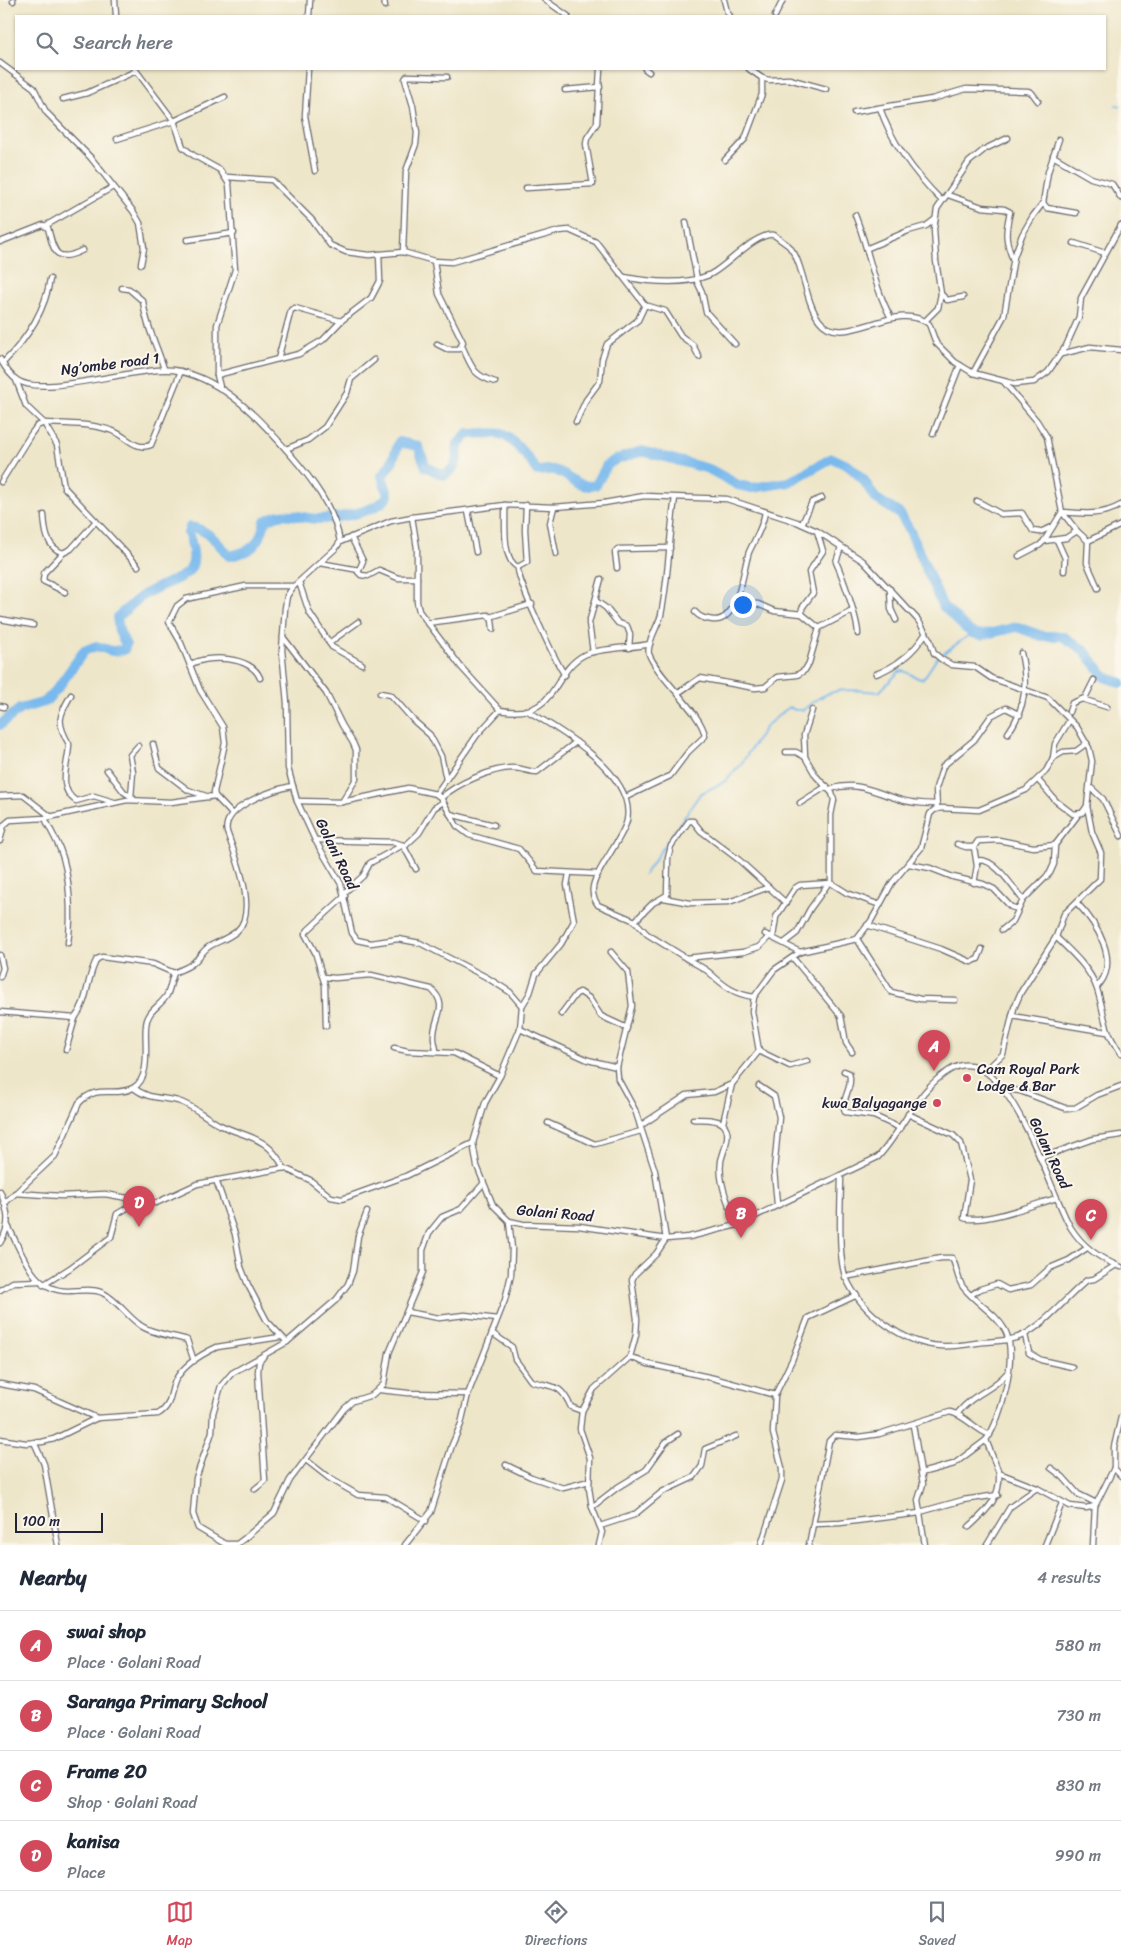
<!DOCTYPE html>
<meta charset="utf-8">
<style>
:root{--surface:#fff;--page:#f6f6f7;--text:#1f2937;--muted:#747a83;--line:#e0e1e3;--accent:#d1495b}
body{margin:0;font-family:Sriracha,sans-serif;background:var(--page);color:var(--text)}
.scale{position:absolute;left:15px;bottom:12px;width:88px;box-sizing:border-box;padding-left:5px;border:2px solid #22223b;border-top:0;font-size:14px;line-height:18px;white-space:nowrap;color:#22223b;-webkit-text-stroke:4px #fbf7ec;paint-order:stroke}
.you{position:absolute;left:742px;top:604px;width:18px;height:18px;margin:-12px;border:4px solid #fff;border-radius:50%;background:#1a73e8;box-shadow:0 0 0 8px #1a73e833}
.badge{display:grid;place-items:center;width:32px;height:32px;border-radius:50%;background:var(--accent);color:#fff;font-size:16px;font-weight:700}
.pin{position:absolute;translate:-50% -41px;filter:drop-shadow(0 1px 2px #0008)}
.pin::after{content:'';position:absolute;top:26px;width:18px;height:15px;background:inherit;clip-path:polygon(0 0,100% 0,50% 100%)}
.list{margin:0;padding:0;list-style:none}
h2{display:flex;justify-content:space-between;align-items:center;height:65px;margin:0;padding:0 20px;font-size:21px}
h2 small{font-size:16px;font-weight:400;color:var(--muted)}
.list li{display:grid;grid-template-columns:32px 1fr auto;gap:15px;align-items:center;box-sizing:border-box;height:70px;padding:0 20px;border-top:1px solid var(--line)}
.list b{display:block;font-size:19px;white-space:nowrap}
.list p{margin:0;font-size:16px;white-space:nowrap;color:var(--muted)}
.list em{font-size:16px;font-style:normal;color:var(--muted)}
.icon{flex:none;width:28px;height:28px;fill:none;stroke:currentColor;stroke-width:2;stroke-linecap:round;stroke-linejoin:round}
.map{position:relative;flex:none;width:1121px;height:1545px;overflow:hidden}
.search{position:absolute;background:var(--surface);box-shadow:0 1px 4px #0004;left:15px;right:15px;top:15px;height:55px;display:flex;align-items:center;gap:12px;box-sizing:border-box;padding:0 18px;border-radius:0px;color:var(--muted);font-size:19px}
.sheet{height:345px;background:var(--surface)}
nav{display:flex;justify-content:space-around;align-items:center;box-sizing:border-box;height:70px;border-top:1px solid var(--line);background:var(--surface);font-size:14px;color:var(--muted)}
nav a{display:grid;justify-items:center;gap:2px}
nav .on{color:var(--accent)}
.map>svg:first-child{display:block}
</style>
<div class="map">
<svg width="1121" height="1545" viewBox="0 0 1121 1545">
<rect width="100%" height="100%" fill="#fbf7ec"/>
<filter id="ink" filterUnits="userSpaceOnUse"><feTurbulence type="fractalNoise" baseFrequency=".02" numOctaves="2"/><feDisplacementMap in="SourceGraphic" scale="10" xChannelSelector="R" yChannelSelector="G"/><feConvolveMatrix kernelMatrix="1 2 1 2 8 2 1 2 1" color-interpolation-filters="sRGB"/></filter>
<filter id="wash" filterUnits="userSpaceOnUse"><feTurbulence type="fractalNoise" baseFrequency=".0096" numOctaves="4" result="noise"/><feDisplacementMap in="SourceGraphic" scale="20" xChannelSelector="R" yChannelSelector="G"/><feGaussianBlur stdDeviation="1.12" result="paint"/><feColorMatrix in="noise" values="0 0 0 0 0 0 0 0 0 0 0 0 0 0 0 0 0 1.4 0 .05"/><feComposite in="paint" operator="in"/></filter>
<g filter="url(#wash)">
<rect width="100%" height="100%" fill="#eee6c9"/>
<g fill="none" stroke-linecap="round" stroke-linejoin="round">
<g stroke="#79b9ed" stroke-width="2">
<path d="M1116,105L1121,106"/>
<path d="M644,875L700,794L724,782L741,764L766,726L789,707L795,710H803C830,686 845,689 879,692L899,672L904,671L920,679L924,678L937,658L972,633"/>
</g>
<path stroke="#79b9ed" stroke-width="10" d="M0,725L20,709L45,702L57,689L84,651L96,646L112,651L124,650L126,645L119,631L117,617C127,610 135,600 145,594C177,574 206,581 188,533L190,527C208,529 218,543 229,556C253,552 260,544 265,521C286,508 296,518 317,519C334,519 381,512 388,495L382,476L392,462L399,442L418,446L426,467L444,475C458,468 457,459 458,444L468,434C478,434 491,432 501,434C513,438 531,461 537,471C542,471 550,469 554,470C569,474 579,490 596,485L607,465L615,460L642,451L709,469L738,485L752,488L789,482L832,458L849,466L863,479L875,498L900,514L910,531L942,605L963,626L972,633L982,635L1017,627L1042,636H1062L1084,650L1105,677L1121,683"/>
</g>
</g>
<g filter="url(#ink)">
<g fill="none" stroke-linecap="round" stroke-linejoin="round">
<g stroke="#69676d" stroke-width="7">
<g id="minor">
<path d="M13,0V1"/>
<path d="M115,0L116,16"/>
<path d="M384,0L385,6"/>
<path d="M545,0L568,16"/>
<path d="M724,0L727,12L730,16"/>
<path d="M309,16L310,0"/>
<path d="M775,16L783,0"/>
<path d="M0,63L34,88L46,112L91,158L133,211L140,223L144,248L141,264"/>
<path d="M135,69L174,121L183,147L193,155L220,170L229,184L235,270L217,325V375L220,387"/>
<path d="M308,69L305,116L315,171"/>
<path d="M645,69L649,72"/>
<path d="M762,78L769,80L789,79L826,89"/>
<path d="M565,90L600,87"/>
<path d="M63,99L87,93L136,71"/>
<path d="M880,108C892,144 915,174 942,201"/>
<path d="M854,112L932,99L966,89L1028,91L1032,93L1038,101"/>
<path d="M117,139L174,121L225,97"/>
<path d="M1059,139L1048,172L1043,203L1047,208L1076,213"/>
<path d="M1053,156L1091,178L1112,184L1121,198"/>
<path d="M725,160L745,139L762,94V78L749,69"/>
<path d="M226,177L272,180L312,220L330,245L346,252L369,255L403,252L434,261L452,262L559,231L569,230L596,242L645,305L638,320L607,344L602,359L600,381L586,400L576,422"/>
<path d="M526,188L593,184L586,144L587,138L597,123L600,69"/>
<path d="M948,195L982,207L1004,209L1010,212C1005,233 1005,240 1013,260"/>
<path d="M855,215C869,249 873,285 891,318"/>
<path d="M686,222L697,279"/>
<path d="M45,226L113,187"/>
<path d="M187,240L234,233"/>
<path d="M0,242L43,225L48,228C54,252 56,264 83,250"/>
<path d="M1074,243L1105,253"/>
<path d="M868,248L908,231L926,226L934,220"/>
<path d="M403,252L406,171L416,144L417,133L413,106L405,79L407,76L447,77"/>
<path d="M434,261L439,294L463,342L459,349H447L437,344"/>
<path d="M624,277C650,282 683,286 709,275C727,267 755,232 774,235L789,246L795,255C805,275 806,302 819,320C842,352 896,298 929,324L936,343L955,362L973,373L1015,384L1034,382L1048,372L1066,346L1079,317L1081,298L1121,225"/>
<path d="M696,279L702,292L706,312L735,344"/>
<path d="M122,288L129,289L143,301C146,327 157,345 164,369"/>
<path d="M963,297L947,300L941,294L936,261L934,229L937,209L969,162L985,149L1008,138"/>
<path d="M645,305L665,311L681,336L693,345L699,357"/>
<path d="M925,321L938,308L941,294"/>
<path d="M462,346C472,367 472,375 495,382"/>
<path d="M1061,354L1090,347L1121,350"/>
<path d="M0,359C4,366 10,376 17,380C44,399 144,363 179,371C225,381 260,419 290,454C311,478 335,509 340,542L336,548L293,587L287,596L285,608L282,650L287,703L288,768L297,801L315,840L341,884L352,933L357,940L371,943L398,939L420,943L486,977L510,992L522,1006L520,1029L500,1076L485,1103L473,1143L477,1166L493,1205L509,1221L523,1224L579,1226L666,1239L689,1237L737,1225L878,1157C904,1129 916,1090 950,1070C1006,1034 1050,1194 1071,1228C1083,1247 1100,1259 1121,1267"/>
<path d="M278,359L299,354L323,340L341,321L371,298L380,281L379,254"/>
<path d="M3,363C26,340 45,312 50,279"/>
<path d="M973,373L1004,316L1014,257L1022,235L1033,216L1043,203"/>
<path d="M217,375L278,359L291,310L295,308L341,321"/>
<path d="M16,380L26,406L44,423L57,445L64,487L138,566"/>
<path d="M1004,382L1037,421L1047,437L1062,512C1083,514 1102,516 1121,505"/>
<path d="M933,434L960,365"/>
<path d="M286,449L308,440L325,427L347,393L351,379L374,360"/>
<path d="M1,482L31,434L37,426L44,423C67,424 91,423 113,431C127,436 135,451 151,445L181,371"/>
<path d="M977,501L1001,514L1022,513L1033,531L1040,532L1052,527"/>
<path d="M505,505C506,521 501,560 518,567"/>
<path d="M526,505L525,530L527,562L518,567C515,576 556,663 565,675"/>
<path d="M554,507L550,523L556,554"/>
<path d="M468,511L476,552"/>
<path d="M44,515C45,530 46,547 63,553L71,549L96,521"/>
<path d="M412,517L417,548V602L419,611L461,667L500,710L477,735L436,794"/>
<path d="M802,524L812,502L822,498"/>
<path d="M351,537L363,561L358,572L361,575L368,576L379,570L398,578H417"/>
<path d="M1057,540L1065,558L1064,571"/>
<path d="M1044,541L1062,512L1077,531"/>
<path d="M1088,541L1121,525"/>
<path d="M340,542L391,521L412,517L505,505L554,507L604,503L644,496L727,499L797,522L817,531L863,561L918,620L930,640L934,653L941,659L952,665L975,667L991,678L1048,698L1077,727L1089,748L1092,761L1087,806L1092,832L1101,853L1100,879L1064,914L1056,937L1021,992L1014,1008L1003,1054L986,1070"/>
<path d="M841,547L836,562C842,575 858,620 858,634"/>
<path d="M63,553L44,573L43,581L65,592"/>
<path d="M1019,556L1040,545L1044,541L1066,538L1077,531L1088,541L1087,563L1098,588"/>
<path d="M320,563L359,570"/>
<path d="M617,568L615,552L618,549L670,548"/>
<path d="M299,582L309,612L332,647L362,664"/>
<path d="M890,589L891,609L896,620"/>
<path d="M596,601L606,608L618,623L627,626L630,634L629,648"/>
<path d="M734,603L758,604L774,611L802,614L819,628"/>
<path d="M695,612C700,618 706,619 713,620C739,623 743,569 749,552C755,539 763,527 765,512"/>
<path d="M802,614V608L813,593L809,572L823,551L817,531"/>
<path d="M490,617L532,604"/>
<path d="M0,619L33,625"/>
<path d="M427,623L488,615L492,620L493,629"/>
<path d="M283,637L326,693L342,725L353,743L356,750V779L342,802"/>
<path d="M329,643L358,622"/>
<path d="M593,652L589,623L601,579"/>
<path d="M190,665C207,654 252,656 260,678"/>
<path d="M876,674C897,666 914,652 926,633"/>
<path d="M380,693L391,695L414,721L430,735L441,756L446,779"/>
<path d="M678,693L700,678L755,688L765,687L777,677L797,675L805,670L809,663L819,628L852,611"/>
<path d="M71,695C59,716 56,722 69,744C69,763 56,788 76,801L94,796L114,802"/>
<path d="M1082,699L1107,707"/>
<path d="M0,706L4,707"/>
<path d="M500,710C558,721 551,672 584,655C597,648 634,648 650,644"/>
<path d="M1069,712L1072,703L1085,698L1094,680"/>
<path d="M1008,733C1026,708 1028,682 1021,653"/>
<path d="M153,744L159,768L188,790L209,797"/>
<path d="M786,752H796L805,757L816,776L832,793L834,800L831,815V883L847,893L880,905"/>
<path d="M805,757L804,735L812,710"/>
<path d="M1053,758L1063,752L1076,751L1087,743"/>
<path d="M107,770L124,792L133,798"/>
<path d="M1038,780L1056,801L1073,814L1082,813L1087,806"/>
<path d="M1090,787L1103,799L1121,836"/>
<path d="M830,789C858,781 872,791 898,799C910,803 924,804 937,804"/>
<path d="M0,796L23,795L50,816"/>
<path d="M131,797L133,772L130,755L138,746"/>
<path d="M626,797L670,776L688,752L705,736C702,713 658,678 649,654C646,644 658,626 661,615C669,576 669,537 675,498"/>
<path d="M441,798C456,784 492,768 513,768C522,768 529,772 537,772L576,742"/>
<path d="M297,801L342,802L408,788L436,794L441,798L457,826L469,835L519,849L537,871L598,874C605,859 625,833 627,820C636,774 559,729 526,710"/>
<path d="M800,803L827,786"/>
<path d="M937,808L936,788L943,766L974,740L991,716L1006,708L1020,715"/>
<path d="M232,814L215,796L214,792L225,743L223,727L200,690L181,643L169,622L177,606L186,599L246,586H294"/>
<path d="M450,814L494,825"/>
<path d="M45,818C49,828 56,839 60,849C70,874 72,916 68,943"/>
<path d="M315,840L394,842L403,845L416,869"/>
<path d="M0,841L4,825L10,820L45,818L127,800L171,802L215,796"/>
<path d="M957,844L966,847H974"/>
<path d="M404,847L419,833L434,808L443,802"/>
<path d="M977,861C993,855 1014,889 1023,900"/>
<path d="M909,864L930,868L953,877L983,884L994,889L1011,907L1018,909"/>
<path d="M598,874C592,885 590,894 598,905L635,921L647,934L686,958L743,952L759,947L770,936"/>
<path d="M974,883L977,866L974,847L978,841L999,840L1033,847L1055,845"/>
<path d="M344,893L363,876L370,863L403,845"/>
<path d="M664,898L690,903L729,902L769,887"/>
<path d="M1077,903C1097,924 1121,962 1097,987"/>
<path d="M635,921L653,903L667,895L668,858L671,846L689,821H693L701,831L739,860L786,903"/>
<path d="M867,925L941,949L971,962L978,959L982,949"/>
<path d="M1002,930L1013,921L1023,900L1050,873L1054,864L1055,845L1078,815"/>
<path d="M765,934L800,952"/>
<path d="M773,937L776,917L795,888L800,885L831,883"/>
<path d="M1056,937C1071,952 1090,968 1097,989C1106,1017 1102,1027 1121,1054"/>
<path d="M857,939L891,992L920,999L955,1000"/>
<path d="M784,943L797,933L810,909L828,884"/>
<path d="M0,955L3,968L0,977"/>
<path d="M686,958C693,963 703,967 710,973C724,986 734,994 754,997"/>
<path d="M793,958L841,1016L846,1043L852,1052"/>
<path d="M323,977L335,978L371,975L431,989C451,1007 432,1018 434,1039C434,1042 436,1047 436,1051"/>
<path d="M522,1006L530,993L536,974L561,944L574,921L567,885L569,874"/>
<path d="M0,1012L75,1018C89,1000 86,978 97,959L102,957L153,964L174,973"/>
<path d="M561,1014L576,994L580,992L589,998L601,1016L627,1028"/>
<path d="M1012,1016L1107,1032"/>
<path d="M326,1026L325,985L315,952L305,934L308,930L345,896"/>
<path d="M520,1029L588,1060L617,1067"/>
<path d="M394,1048L408,1051L454,1053L500,1076"/>
<path d="M66,1050L75,1018"/>
<path d="M759,1051L790,1066L807,1061"/>
<path d="M844,1071L849,1073C854,1087 840,1100 845,1112L874,1116L900,1128"/>
<path d="M759,1086L774,1096L779,1117L774,1170L777,1204"/>
<path d="M134,1088C147,1099 161,1097 178,1101C192,1105 205,1117 218,1124C248,1139 266,1134 284,1168"/>
<path d="M1004,1089L1020,1091L1065,1108H1075L1097,1095L1121,1086"/>
<path d="M908,1114L953,1135L961,1143L970,1180L964,1218C984,1224 1035,1204 1057,1198"/>
<path d="M693,1119C701,1120 717,1118 723,1124C733,1133 723,1151 721,1161C718,1183 729,1205 737,1225"/>
<path d="M548,1123L595,1144L641,1131"/>
<path d="M723,1123L732,1084"/>
<path d="M640,1126L687,1095L714,1092L732,1084L759,1051L752,1011L754,997L774,970L800,952L857,939L871,921L892,883L921,848L930,814L934,810L941,808L979,810L1026,790L1046,771L1053,758L1055,744L1069,721"/>
<path d="M1040,1158L1093,1139L1121,1135"/>
<path d="M841,1175C841,1199 837,1258 846,1278C861,1312 903,1344 941,1346C955,1347 969,1344 983,1342C998,1341 1014,1341 1027,1333C1048,1321 1067,1297 1087,1280L1094,1279L1116,1265"/>
<path d="M216,1180L235,1234L241,1267L248,1285L267,1321L287,1342"/>
<path d="M0,1191C8,1211 12,1224 0,1243"/>
<path d="M15,1193L61,1196L105,1194L156,1203L197,1184L284,1168L310,1180L331,1197L342,1199L406,1176L473,1143"/>
<path d="M5,1203L55,1156L79,1103C98,1083 113,1098 133,1088C152,1078 144,1043 146,1026C147,1010 160,1007 167,995C170,989 171,980 174,973C181,969 188,968 194,962C200,957 203,950 210,946C219,941 229,938 237,931C259,911 235,855 227,832C221,807 274,789 293,786"/>
<path d="M367,1212L358,1236L353,1271L348,1284L336,1300L287,1342L232,1373L221,1386L213,1413L212,1432L196,1478L193,1514L198,1528L225,1544H237L245,1538L274,1513L290,1480L344,1409L353,1401L372,1395L384,1384L389,1353L423,1272V1250L429,1233L442,1217L461,1209L483,1184"/>
<path d="M8,1226C23,1254 32,1291 68,1291C78,1291 94,1288 103,1293C117,1300 127,1316 140,1325C150,1333 174,1336 187,1340L194,1361"/>
<path d="M845,1277L941,1258H952C957,1267 957,1279 963,1287C975,1303 995,1312 1005,1330C1018,1355 1002,1419 986,1440L999,1473L1037,1488L1070,1506L1086,1508L1095,1506"/>
<path d="M43,1285L70,1268L111,1237L117,1214L139,1201"/>
<path d="M0,1290L13,1282L39,1281"/>
<path d="M971,1295L980,1289L997,1284L1008,1290L1031,1285L1050,1268L1069,1260L1087,1248"/>
<path d="M407,1312L439,1318L465,1315L497,1319"/>
<path d="M492,1333L512,1347L515,1359L531,1381C554,1388 560,1383 571,1407L582,1411"/>
<path d="M1025,1335L1029,1353L1041,1360L1072,1367"/>
<path d="M630,1357L648,1364L713,1378L775,1395"/>
<path d="M0,1384L34,1390L97,1418"/>
<path d="M380,1390L408,1393L468,1394"/>
<path d="M957,1414C974,1392 991,1392 1007,1373"/>
<path d="M913,1425L923,1484L918,1500L925,1545"/>
<path d="M0,1439L26,1443L42,1442L54,1439L97,1418L158,1414C172,1406 169,1395 175,1381C183,1365 202,1354 217,1347L280,1337"/>
<path d="M34,1442L44,1464L58,1545"/>
<path d="M306,1460L329,1478L358,1495L386,1497L426,1521"/>
<path d="M506,1465L531,1477L563,1488L589,1481"/>
<path d="M1051,1468L1063,1477L1078,1494L1096,1503"/>
<path d="M1114,1468L1121,1476"/>
<path d="M921,1473L954,1464L986,1440"/>
<path d="M255,1489L265,1481L258,1372L259,1362L263,1357"/>
<path d="M592,1507L618,1487L646,1470L666,1442L678,1434"/>
<path d="M920,1512L963,1500L998,1495"/>
<path d="M814,1524L840,1523L920,1513"/>
<path d="M600,1526L634,1515L662,1492L694,1477L702,1466L705,1449L736,1436"/>
<path d="M969,1527C986,1511 1001,1499 999,1473"/>
<path d="M405,1545L431,1512L452,1445L461,1424L468,1394L505,1300L511,1275L512,1249L509,1221"/>
<path d="M599,1545L602,1532L592,1507L589,1488L590,1458L580,1429L582,1411L594,1389L630,1357L636,1335L637,1319L632,1280L635,1274L656,1254L666,1239L655,1171L635,1110L618,1079L617,1067L632,1006L628,972L611,952"/>
<path d="M761,1545L782,1480V1468L773,1433L775,1395L792,1360L808,1318L857,1295"/>
<path d="M809,1545L829,1441L835,1435L859,1437L879,1434L950,1412C965,1415 974,1429 990,1435"/>
<path d="M987,1545L1010,1507L1037,1488"/>
<path d="M1045,1545L1062,1503"/>
<path d="M1093,1545L1095,1506L1114,1468V1447L1121,1417"/>
</g>
</g>
<use href="#minor" stroke="#fff" stroke-width="4.5"/>
</g>
</g>
<g fill="#d1495b" stroke="#fbf7ec" stroke-width="2">
<circle cx="967" cy="1078" r="5"/>
<circle cx="937" cy="1103" r="5"/>
</g>
<g text-anchor="middle" dominant-baseline="central" stroke-width="4" stroke-linejoin="round" paint-order="stroke">
<g font-size="15" fill="#22223b" stroke="#fbf7ec">
<text transform="translate(110 364) rotate(-7)">Ng’ombe road 1</text>
<text transform="translate(337 854) rotate(64)">Golani Road</text>
<text transform="translate(1050 1153) rotate(65)">Golani Road</text>
<text transform="translate(555 1213) rotate(5)">Golani Road</text>
</g>
<g font-size="15" fill="#22223b" stroke="#fbf7ec" text-anchor="start">
<text x="977" y="1069">Cam Royal Park<tspan x="977" dy="17">Lodge &amp; Bar</tspan></text>
<text x="927" y="1103" text-anchor="end">kwa Balyagange</text>
</g>
</g>
</svg>
<div class="scale">100 m</div>
<div class="you"></div>
<div class="pin badge" style="left:934px;top:1071px">A</div>
<div class="pin badge" style="left:741px;top:1238px">B</div>
<div class="pin badge" style="left:1091px;top:1240px">C</div>
<div class="pin badge" style="left:139px;top:1227px">D</div>
<div class="search"><svg class="icon" aria-label="search" viewBox="0 0 24 24"><circle cx="10" cy="10" r="6"/><path d="M15 15l6 6"/></svg>Search here</div>
</div>
<section class="sheet">
<h2>Nearby<small>4 results</small></h2>
<ul class="list">
<li><span class="badge">A</span><div><b>swai shop</b><p>Place · Golani Road</p></div><em>580 m</em></li>
<li><span class="badge">B</span><div><b>Saranga Primary School</b><p>Place · Golani Road</p></div><em>730 m</em></li>
<li><span class="badge">C</span><div><b>Frame 20</b><p>Shop · Golani Road</p></div><em>830 m</em></li>
<li><span class="badge">D</span><div><b>kanisa</b><p>Place</p></div><em>990 m</em></li>
</ul>
</section>
<nav>
<a class="on"><svg class="icon" aria-label="map" viewBox="0 0 24 24"><path d="M3 6l6-2 6 2 6-2v14l-6 2-6-2-6 2zM9 4v14M15 6v14"/></svg>Map</a>
<a><svg class="icon" aria-label="directions" viewBox="0 0 24 24"><path d="M12 3l9 9-9 9-9-9zM9 14v-3h6M13 9l2 2-2 2"/></svg>Directions</a>
<a><svg class="icon" aria-label="saved" viewBox="0 0 24 24"><path d="M7 4h10v16l-5-4-5 4z"/></svg>Saved</a>
</nav>
